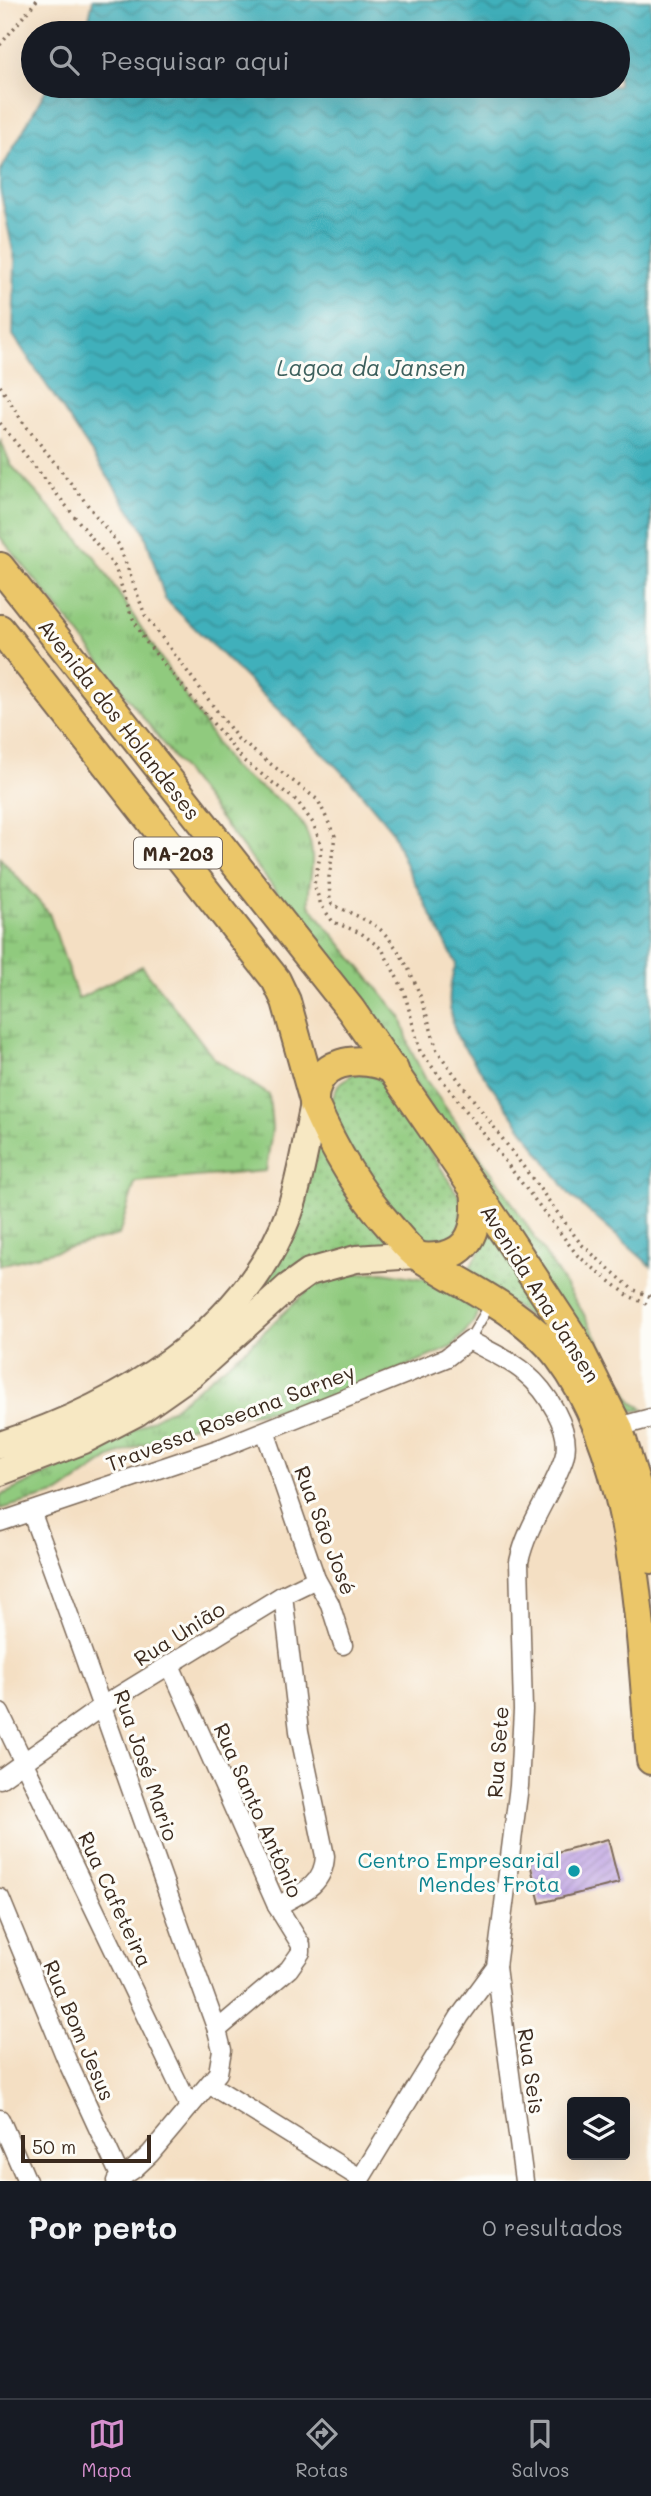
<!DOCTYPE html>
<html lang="pt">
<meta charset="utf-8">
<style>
:root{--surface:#171b24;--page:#20242c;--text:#f1f3f6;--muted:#9ea1a6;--line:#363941;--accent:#d690ce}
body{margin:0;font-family:Mali,sans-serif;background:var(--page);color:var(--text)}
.controls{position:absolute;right:21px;bottom:21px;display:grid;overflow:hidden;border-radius:7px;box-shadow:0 7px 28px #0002}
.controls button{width:63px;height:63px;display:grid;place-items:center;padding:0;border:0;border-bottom:2px solid var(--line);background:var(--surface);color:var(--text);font:35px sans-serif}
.scale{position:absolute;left:21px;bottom:18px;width:130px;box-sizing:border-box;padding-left:7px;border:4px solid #3b2a1e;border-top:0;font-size:19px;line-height:24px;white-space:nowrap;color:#3b2a1e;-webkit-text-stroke:5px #fdfcf7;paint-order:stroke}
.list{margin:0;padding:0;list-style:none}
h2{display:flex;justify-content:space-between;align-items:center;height:91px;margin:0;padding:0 28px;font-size:30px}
h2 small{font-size:23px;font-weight:400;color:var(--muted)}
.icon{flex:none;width:38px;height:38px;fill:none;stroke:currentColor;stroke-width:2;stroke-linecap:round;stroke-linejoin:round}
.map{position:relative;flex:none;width:651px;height:2181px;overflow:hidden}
.search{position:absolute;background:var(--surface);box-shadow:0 7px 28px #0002;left:21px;right:21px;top:21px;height:77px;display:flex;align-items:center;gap:18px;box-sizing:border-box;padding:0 24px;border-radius:38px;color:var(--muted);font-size:26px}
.sheet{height:217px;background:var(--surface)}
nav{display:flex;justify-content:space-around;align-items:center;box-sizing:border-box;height:98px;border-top:2px solid var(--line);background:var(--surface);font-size:19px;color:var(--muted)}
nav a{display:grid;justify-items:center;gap:4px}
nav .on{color:var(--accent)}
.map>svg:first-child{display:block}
</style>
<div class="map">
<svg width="651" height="2181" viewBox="0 0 651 2181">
<defs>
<pattern id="grass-dots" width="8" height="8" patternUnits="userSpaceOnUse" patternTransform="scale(1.75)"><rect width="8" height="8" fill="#90ca7e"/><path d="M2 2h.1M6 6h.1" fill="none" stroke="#77a467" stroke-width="1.8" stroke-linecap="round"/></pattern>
<pattern id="wetland-marsh" width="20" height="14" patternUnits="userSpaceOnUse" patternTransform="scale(1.75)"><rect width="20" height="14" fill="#90ca7e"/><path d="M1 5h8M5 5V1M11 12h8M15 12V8" fill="none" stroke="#77a467"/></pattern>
<pattern id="park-tufts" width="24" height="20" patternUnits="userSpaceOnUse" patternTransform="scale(1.75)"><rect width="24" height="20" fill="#90ca7e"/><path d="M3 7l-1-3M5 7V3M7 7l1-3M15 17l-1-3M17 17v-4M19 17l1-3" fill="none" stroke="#77a467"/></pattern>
<pattern id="water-waves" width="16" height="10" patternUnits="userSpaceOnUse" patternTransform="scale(1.75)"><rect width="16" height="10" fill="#40b0bb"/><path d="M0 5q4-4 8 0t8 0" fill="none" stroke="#378f97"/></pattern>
<pattern id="building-hatch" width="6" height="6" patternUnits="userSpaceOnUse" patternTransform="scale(1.75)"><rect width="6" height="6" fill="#b799e1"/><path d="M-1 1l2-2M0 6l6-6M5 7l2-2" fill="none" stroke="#967db6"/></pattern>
</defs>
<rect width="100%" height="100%" fill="#fdfcf7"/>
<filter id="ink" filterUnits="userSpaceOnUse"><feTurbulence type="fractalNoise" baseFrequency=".0143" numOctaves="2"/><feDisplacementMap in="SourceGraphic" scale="14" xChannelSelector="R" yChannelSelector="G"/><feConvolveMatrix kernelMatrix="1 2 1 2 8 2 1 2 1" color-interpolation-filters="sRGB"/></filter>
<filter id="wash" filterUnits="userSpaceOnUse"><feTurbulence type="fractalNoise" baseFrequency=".00686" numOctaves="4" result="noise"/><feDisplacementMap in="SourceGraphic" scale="28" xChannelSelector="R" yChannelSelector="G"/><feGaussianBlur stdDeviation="1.57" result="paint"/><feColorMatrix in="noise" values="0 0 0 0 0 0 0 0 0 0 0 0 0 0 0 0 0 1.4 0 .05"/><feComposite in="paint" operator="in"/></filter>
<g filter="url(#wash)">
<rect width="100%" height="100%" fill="#f4dfc3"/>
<g fill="url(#grass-dots)" stroke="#667a4e" stroke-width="2">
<path d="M353,1074H370L388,1085L465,1206L456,1238L439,1244L418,1238L381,1199L351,1157L329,1107L338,1085Z"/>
<path d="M314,1139L394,1247L267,1290L265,1276Z"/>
<path d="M493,1230L547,1311L545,1327L466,1274Z"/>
</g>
<path fill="url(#wetland-marsh)" stroke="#667a4e" stroke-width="2" d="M0,858L49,913L78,999L142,966L215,1059L269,1095L272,1129L266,1171L135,1182L119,1235L0,1265Z"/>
<g fill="url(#park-tufts)" stroke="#667a4e" stroke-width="2">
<path d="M0,439L11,465L95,557L232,767C264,795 310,807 312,856C313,873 307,888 309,905L401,1017L411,1051L426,1080L502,1187L582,1311L632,1402L646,1410L625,1411L371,1015L69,621L0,537Z"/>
<path d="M383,1272L425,1279L480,1307L473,1323L452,1347L315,1404L205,1421L113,1456L59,1493L0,1509V1496L92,1453L173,1408L246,1349L313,1285L345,1274Z"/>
</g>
<path fill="url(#water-waves)" stroke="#3e6d6c" stroke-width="2" d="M93,0H651V1266L570,1195L458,1039C447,1011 447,991 456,963L407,868L391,829L351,781L165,599L144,531L13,335L15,261L0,189V172L48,86H618V33H80L89,18Z"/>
<g id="blocks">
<path fill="url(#building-hatch)" d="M608,1839L619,1883L540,1903L529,1859Z"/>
</g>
</g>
<g filter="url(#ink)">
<use href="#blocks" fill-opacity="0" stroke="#7c6958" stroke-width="2"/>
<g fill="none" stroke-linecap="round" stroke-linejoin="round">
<g stroke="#7c6958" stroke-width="12">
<path id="service" d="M469,1340L491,1303"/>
</g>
<g stroke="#7c6958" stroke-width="21">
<g id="minor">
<path d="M618,1427L651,1418"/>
<path d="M265,1431L316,1579L330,1604L343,1645"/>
<path d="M32,1514C96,1685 154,1858 217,2030"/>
<path d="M0,1522L221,1448L446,1358L469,1340C488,1351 509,1359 525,1373C546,1390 573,1430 564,1458C552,1494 527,1524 519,1562L523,1710L519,1786L496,1967L460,2016L359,2181"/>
<path d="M0,1713L189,2106"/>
<path d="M0,1779L104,1705L283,1595L316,1579"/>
<path d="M0,1898L68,2063L121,2178"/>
<path d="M277,1906C300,1894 324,1886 325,1856L299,1731L283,1595"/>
<path d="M496,1967L524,2181"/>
<path d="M209,2084L360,2178"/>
<path d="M0,2119L27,2181"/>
<path d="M116,2181L134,2169L150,2154L218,2073L222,2050L217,2030L289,1969L301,1952V1945L277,1906L170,1665"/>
</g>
</g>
<g stroke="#7c6958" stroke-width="30">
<g id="secondary">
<path d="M0,1445C118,1407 243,1335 289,1213C301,1179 306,1140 314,1104"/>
<path d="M0,1472L84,1440L136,1413L193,1373L288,1287L309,1272L356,1259L415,1255"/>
</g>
</g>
<g stroke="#7c6958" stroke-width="32">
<g id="primary">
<path d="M0,567L351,1010L505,1234L573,1337L618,1427L638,1491L651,1559"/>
<path d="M0,629L276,980L286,1001L314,1101"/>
<path d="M394,1070C361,1053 312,1059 314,1104C335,1151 358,1191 392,1229C400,1238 408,1249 418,1256C464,1286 525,1312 559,1357C637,1460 640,1635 651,1760"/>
<path d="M420,1257C468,1261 480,1233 475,1189"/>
</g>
</g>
<g stroke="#7c6958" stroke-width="3.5" stroke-dasharray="2 5" stroke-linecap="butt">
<path d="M0,45L37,0"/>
<path d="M0,386L22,421L119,545L145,615L238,739L318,800L335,836L329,877L330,903C346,912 371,920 383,932C413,963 426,1011 437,1051L581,1244L632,1289L651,1297"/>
<path d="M0,423L115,567L131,615L146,642L244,761L297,801L313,823L322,847L314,884L321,905L333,922L361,933L382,949L404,991L420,1051L578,1256L629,1296L651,1306"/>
</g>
<use href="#service" stroke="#fff" stroke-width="9"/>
<use href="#minor" stroke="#fff" stroke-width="18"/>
<use href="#secondary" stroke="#f7e8c3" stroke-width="26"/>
<use href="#primary" stroke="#ebc669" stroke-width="28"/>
</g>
</g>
<circle fill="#0f9aa8" stroke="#fdfcf7" stroke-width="2.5" cx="574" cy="1871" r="7"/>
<g text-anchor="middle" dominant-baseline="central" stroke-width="6" stroke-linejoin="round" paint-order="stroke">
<rect fill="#fdfcf7" stroke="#75695f" stroke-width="2" x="134" y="837.5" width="88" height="31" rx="5"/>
<g font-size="19" font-weight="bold" fill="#3b2a1e">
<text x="178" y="853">MA-203</text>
</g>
<g font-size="21" fill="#3b2a1e" stroke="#fdfcf7">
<text transform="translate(120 719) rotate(52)">Avenida dos Holandeses</text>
<text transform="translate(541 1293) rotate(58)">Avenida Ana Jansen</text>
<text transform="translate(230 1417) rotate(-21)">Travessa Roseana Sarney</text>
<text transform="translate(326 1530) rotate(69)">Rua São José</text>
<text transform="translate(179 1633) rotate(-32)">Rua União</text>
<text transform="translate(497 1752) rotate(-86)">Rua Sete</text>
<text transform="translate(147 1765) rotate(71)">Rua José Mario</text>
<text transform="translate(259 1810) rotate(66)">Rua Santo Antônio</text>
<text transform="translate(116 1899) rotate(65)">Rua Cafeteira</text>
<text transform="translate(80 2030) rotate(67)">Rua Bom Jesus</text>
<text transform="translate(532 2071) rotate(82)">Rua Seis</text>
</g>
<g font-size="21" fill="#0d838f" stroke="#fdfcf7" text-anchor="end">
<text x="560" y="1859">Centro Empresarial<tspan x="560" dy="24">Mendes Frota</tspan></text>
</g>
<g font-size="23" font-style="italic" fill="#3d605d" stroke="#fdfcf7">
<text x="371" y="367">Lagoa da Jansen</text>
</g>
</g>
</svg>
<div class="controls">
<button><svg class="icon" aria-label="layers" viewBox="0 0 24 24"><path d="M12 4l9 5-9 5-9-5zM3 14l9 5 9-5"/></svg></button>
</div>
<div class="scale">50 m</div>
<div class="search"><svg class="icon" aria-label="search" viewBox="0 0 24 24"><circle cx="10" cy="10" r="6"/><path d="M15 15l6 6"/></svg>Pesquisar aqui</div>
</div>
<section class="sheet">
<h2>Por perto<small>0 resultados</small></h2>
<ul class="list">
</ul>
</section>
<nav>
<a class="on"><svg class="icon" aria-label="map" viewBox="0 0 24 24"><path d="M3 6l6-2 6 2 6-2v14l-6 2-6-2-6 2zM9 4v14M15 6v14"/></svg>Mapa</a>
<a><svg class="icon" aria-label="directions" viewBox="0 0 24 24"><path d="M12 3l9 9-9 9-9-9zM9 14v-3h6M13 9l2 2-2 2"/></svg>Rotas</a>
<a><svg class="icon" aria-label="saved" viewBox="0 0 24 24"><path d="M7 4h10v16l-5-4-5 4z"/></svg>Salvos</a>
</nav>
